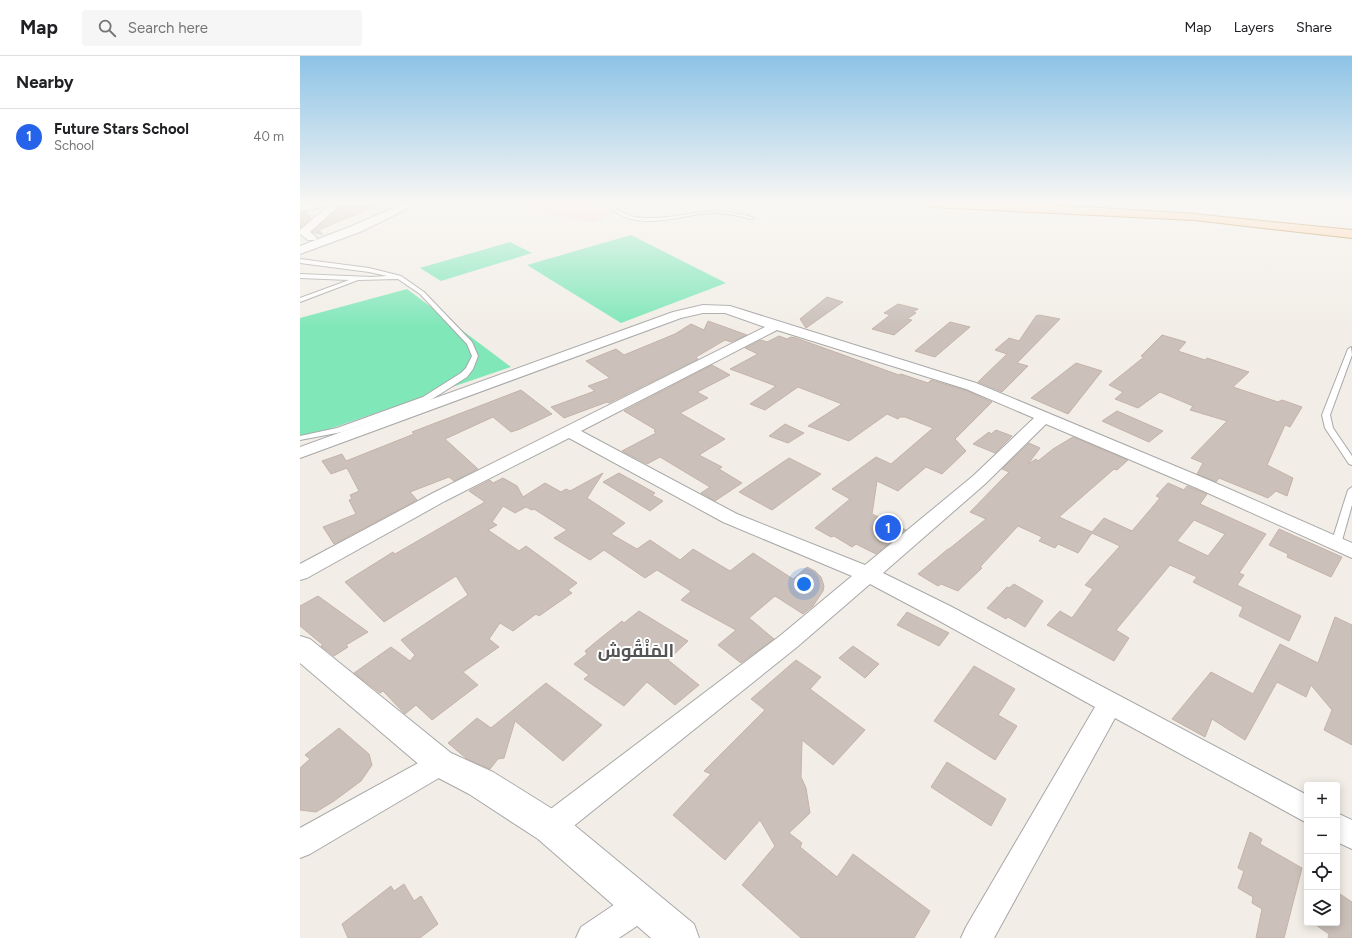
<!DOCTYPE html>
<meta charset="utf-8">
<style>
:root{--surface:#fff;--page:#f6f6f6;--text:#202124;--muted:#757577;--line:#e0e0e0;--accent:#2563eb}
body{margin:0;font-family:Figtree,Cairo,sans-serif;background:var(--page);color:var(--text)}
.controls{position:absolute;right:12px;bottom:12px;display:grid;overflow:hidden;border-radius:4px;box-shadow:0 2px 10px #0003}
.controls button{width:36px;height:36px;display:grid;place-items:center;padding:0;border:0;border-bottom:1px solid var(--line);background:var(--surface);color:var(--text);font:20px sans-serif}
.you{position:absolute;left:504px;top:528px;width:14px;height:14px;margin:-10px;border:3px solid #fff;border-radius:50%;background:#1a73e8;box-shadow:0 0 0 6px #1a73e833}
.badge{display:grid;place-items:center;width:26px;height:26px;border-radius:50%;background:var(--accent);color:#fff;font-size:13px;font-weight:700}
.pin{position:absolute;translate:-50% -50%;border:2px solid #fff;box-shadow:0 1px 4px #0006}
.list{margin:0;padding:0;list-style:none}
h2{display:flex;justify-content:space-between;align-items:center;height:52px;margin:0;padding:0 16px;font-size:17px}
h2 small{font-size:13px;font-weight:400;color:var(--muted)}
.list li{display:grid;grid-template-columns:26px 1fr auto;gap:12px;align-items:center;box-sizing:border-box;height:56px;padding:0 16px;border-top:1px solid var(--line)}
.list b{display:block;font-size:15px;white-space:nowrap}
.list p{margin:0;font-size:13px;white-space:nowrap;color:var(--muted)}
.list em{font-size:13px;font-style:normal;color:var(--muted)}
.icon{flex:none;width:22px;height:22px;fill:none;stroke:currentColor;stroke-width:2;stroke-linecap:round;stroke-linejoin:round}
.map{position:relative;flex:none;width:1052px;height:882px;overflow:hidden}
header{display:flex;align-items:center;gap:24px;box-sizing:border-box;height:56px;padding:0 20px;background:var(--surface);border-bottom:1px solid var(--line)}
header strong{font-size:19px}
nav{display:flex;gap:22px;margin-inline-start:auto;font-size:14px}
.search{width:280px;height:36px;background:var(--page);display:flex;align-items:center;gap:10px;box-sizing:border-box;padding:0 14px;border-radius:4px;color:var(--muted);font-size:15px}
main{display:flex}
aside{flex:1;background:var(--surface)}
.map>svg:first-child{display:block}
</style>
<header>
<strong>Map</strong>
<div class="search"><svg class="icon" aria-label="search" viewBox="0 0 24 24"><circle cx="10" cy="10" r="6"/><path d="M15 15l6 6"/></svg>Search here</div>
<nav><a>Map</a><a>Layers</a><a>Share</a></nav>
</header>
<main>
<aside>
<h2>Nearby<small></small></h2>
<ul class="list">
<li><span class="badge">1</span><div><b>Future Stars School</b><p>School</p></div><em>40 m</em></li>
</ul>
</aside>
<div class="map">
<svg width="1052" height="882" viewBox="0 0 1052 882">
<rect width="100%" height="100%" fill="#f2eee7"/>
<path fill="#f4d6d7" d="M202,148H329L294,167Z"/>
<g fill="#7fe7b8">
<path d="M331,179L426,227L321,267L227,209Z"/>
<path d="M210,186L232,197L141,225L120,212Z"/>
<path d="M107,233L211,311L0,383V262Z"/>
</g>
<g fill="#cbc0ba" stroke="#c5b3a8" fill-rule="evenodd">
<path d="M80,148L19,174L23,179L12,176L42,149Z"/>
<path d="M6,155L11,163L0,172V156Z"/>
<path d="M527,241L543,246L506,272L500,263Z"/>
<path d="M598,248L618,253L613,256L616,257L607,263L612,264L594,279L572,273L590,259L584,257Z"/>
<path d="M739,259L760,263L717,307L728,310L702,336L678,326L707,298L695,294L709,282L719,285L736,260Z"/>
<path d="M408,265L447,279L431,286L425,284L396,301L398,303L309,347L307,346L264,362L251,351L295,335L288,330L310,322L286,305L316,293L324,299L375,278L391,268L404,274Z"/>
<path d="M650,266L670,271L635,301L615,295Z"/>
<path d="M862,279L886,286L878,295L905,304L907,302L949,316L933,331L978,346L982,344L1002,351L990,371L985,369L967,409L993,422L987,440L976,435L968,442L919,422L916,426L897,418L903,407L891,402L927,365L890,354L893,350L860,336L838,352L815,343L823,336L809,329L844,301L841,300Z"/>
<path d="M479,280L487,283L491,281L496,282L599,319L601,318L628,327L631,324L665,334L692,346L655,383L666,395L642,418L626,411L598,435L577,425L572,458L606,474L576,498L556,488L552,491L534,480L531,481L515,472L550,443L532,433L576,401L591,408L633,372L605,361H600L598,363L587,358L549,385L508,370L542,348L498,331L465,354L450,348L476,330L430,313L458,298L445,292L461,284L467,286Z"/>
<path d="M776,307L802,315L768,358L731,342Z"/>
<path d="M412,309L430,319L397,336L408,342L380,357L425,383L399,399L422,411L419,413L442,427L415,445L401,437L410,431L360,401L347,408L322,395L356,377L354,375L356,374L324,355Z"/>
<path d="M221,334L252,358L220,373L211,376L193,361L145,383L178,413L154,425L149,421L110,436L117,444L34,488L23,471L56,458L49,444L52,443L50,439L59,435L47,412L31,418L22,405L42,398L46,405L114,378L112,376Z"/>
<path d="M817,355L863,375L849,386L802,365Z"/>
<path d="M485,368L504,377L488,387L469,380Z"/>
<path d="M696,374L712,380L695,397L673,388L689,376L691,378Z"/>
<path d="M773,381L828,404L817,414L814,413L759,461L792,476L804,462L832,475L860,442L856,440L868,427L884,434L887,430L907,438L900,448L966,478L939,517L944,519L937,529L1001,560L989,585L939,560L943,551L893,526L897,521L870,509L816,574L829,582L814,605L747,569L760,555L772,562L793,533L785,529L820,490L792,477L778,497L758,488L755,492L739,485L742,481L718,470L680,511L682,512L658,535L641,528L638,530L618,518L648,493H649L686,463L670,456L709,416L702,413L729,387L740,392L728,408L736,403L738,405L753,393ZM894,464L925,478L908,500L877,485Z"/>
<path d="M489,402L521,418L472,454L439,436Z"/>
<path d="M303,417L287,442L325,467L311,478L337,493L350,484L380,504L393,493L430,515L453,497L493,523L507,511L515,515L521,521L524,530L523,535L513,550L503,558L475,540L449,562L474,583L441,607L418,589L436,574L381,544L391,535L357,514L345,522L304,494L290,504L254,482L267,474L234,453L232,454L226,451L215,457L203,450L192,466L197,469L188,474L219,495L226,490L277,527L268,534L272,537L239,560L236,558L213,575L200,567L189,583L199,591L163,616L178,629L132,664L116,649L105,658L83,635L80,637L54,617L91,591L110,605L115,599L101,584L168,539L156,520L84,566L45,526L93,496L95,498L185,446L169,435L190,424L193,427L203,422L217,430L223,441L245,427L261,436L266,433L270,435Z"/>
<path d="M319,417L355,437L352,439L363,445L350,455L303,426Z"/>
<path d="M979,473L1042,501L1031,521L987,501L988,498L969,489Z"/>
<path d="M714,528L743,545L725,571L708,561L706,563L687,552L707,531L709,532Z"/>
<path d="M18,540L68,576L46,589L48,591L34,600L21,590L23,589L0,570V550Z"/>
<path d="M339,555L388,585L368,604L399,629L375,649L347,626L324,650L284,623L289,619L274,608L287,598L285,595L297,585L322,565L324,567Z"/>
<path d="M607,556L649,577L639,590L597,569Z"/>
<path d="M1035,561L1052,569V689L1024,674L1032,654L1011,629L1006,641L977,626L945,684L912,663L905,681L872,663L911,616L953,638L980,588L1018,607Z"/>
<path d="M553,590L579,608L565,622L539,602Z"/>
<path d="M496,604L521,621L510,633L565,674L533,709L502,684L501,721L506,732L510,757L489,777L502,787L500,791L537,821L553,798L630,855L614,882H501L442,829L475,790L460,764L425,804L373,759L411,718L404,715L465,654L451,643Z"/>
<path d="M674,610L715,633L698,659L717,670L695,704L634,665Z"/>
<path d="M246,627L302,669L263,705L215,665L204,702L198,703L190,713L167,703L148,687L177,662L191,672Z"/>
<path d="M39,672L69,698L72,709L61,725L34,745L16,756L0,754V712L10,703L5,699Z"/>
<path d="M647,706L706,743L691,770L631,731Z"/>
<path d="M950,776L962,783L960,788L1002,812L984,882H956L962,853L952,847L953,841L938,832L944,815L938,812Z"/>
<path d="M104,828L114,845L121,840L138,868L120,882H48L42,868L91,830L94,835Z"/>
<path d="M1037,836L1052,846V882H1028L1029,878L1013,867H1037Z"/>
</g>
<g fill="none" stroke-linecap="round" stroke-linejoin="round">
<g stroke="#a8a8a8" stroke-width="2">
<g id="service">
<path d="M306,148C313,148 315,153 321,156C329,160 337,162 345,162C380,163 404,150 440,158C445,159 450,160 454,162L452,163C438,160 424,156 409,157C373,160 336,178 306,148Z"/>
<path d="M0,203L69,212L101,220L124,236L172,286L178,300L173,313L167,321L129,345L42,376L0,384V380L37,372L123,341L161,317L166,312L172,300L167,288L120,238L98,223L58,224L0,246V242L49,224L0,222V218L71,221L87,220L69,216L0,207Z"/>
<path d="M1051,291L1052,299L1030,359L1033,372L1052,400V409L1049,408L1025,372L1022,359L1048,293Z"/>
<path d="M1052,431V449L1041,488L1039,490H1033L1031,488L1048,434Z"/>
</g>
</g>
<g stroke="#a8a8a8" stroke-width="2">
<g id="minor">
<path d="M6,148H27L23,151L0,155V149Z"/>
<path d="M31,148H41L10,176L17,182L16,184H8L0,178V174Z"/>
<path d="M403,249L430,250L676,327L911,425L1052,487V502L899,433L746,368L685,428L583,517L650,550L1007,739V767L815,662L694,882H661L666,871L795,651L634,562L570,528L497,591L260,781L250,785L240,781L236,771L240,761L481,579L552,520L423,466L269,382L145,445L7,522L0,524V508L133,437L465,271L425,257H403L381,262L0,402V391L373,256ZM477,274L666,333L734,362L673,420L565,509L437,458L281,375Z"/>
<path d="M140,695L149,698L153,707L149,716L10,798L0,802V772Z"/>
<path d="M1037,757L1052,764V793L1037,786Z"/>
<path d="M341,834L352,838L356,849L352,860L319,882H276L281,871L330,838Z"/>
</g>
</g>
<g stroke="#a8a8a8" stroke-width="2">
<g id="tertiary">
<path d="M102,148H117L60,176L0,198V190L52,170Z"/>
<path d="M0,580L10,583L151,697L193,716L262,759L394,868L399,882H351L238,783L169,738L129,717L0,607Z"/>
</g>
</g>
<g stroke="#9e5f00" stroke-width="2">
<path id="primary" d="M626,148H717L800,152L894,158L1052,174V182L894,164L631,151Z"/>
</g>
<use href="#service" fill="#fff" fill-rule="evenodd"/>
<use href="#minor" fill="#fff" fill-rule="evenodd"/>
<use href="#tertiary" fill="#fff" fill-rule="evenodd"/>
<use href="#primary" fill="#ffcf9f" fill-rule="evenodd"/>
</g>
<linearGradient id="sky" x2="0" y2="1"><stop stop-color="#8dc3e6"/><stop offset="0.54" stop-color="#f9f7f4"/><stop offset="1" stop-color="#f9f7f4" stop-opacity="0"/></linearGradient>
<rect width="1052" height="272" fill="url(#sky)"/>
<g text-anchor="middle" dominant-baseline="central" stroke-width="4" stroke-linejoin="round" paint-order="stroke">
<g font-size="18" font-weight="bold" fill="#545454" stroke="#fff">
<text x="336" y="595">المَنْقُوش</text>
</g>
</g>
</svg>
<div class="controls">
<button>+</button>
<button>−</button>
<button><svg class="icon" aria-label="locate" viewBox="0 0 24 24"><circle cx="12" cy="12" r="6"/><path d="M12 2v4M12 18v4M2 12h4M18 12h4"/></svg></button>
<button><svg class="icon" aria-label="layers" viewBox="0 0 24 24"><path d="M12 4l9 5-9 5-9-5zM3 14l9 5 9-5"/></svg></button>
</div>
<div class="you"></div>
<div class="pin badge" style="left:588px;top:472px">1</div>
</div>
</main>
